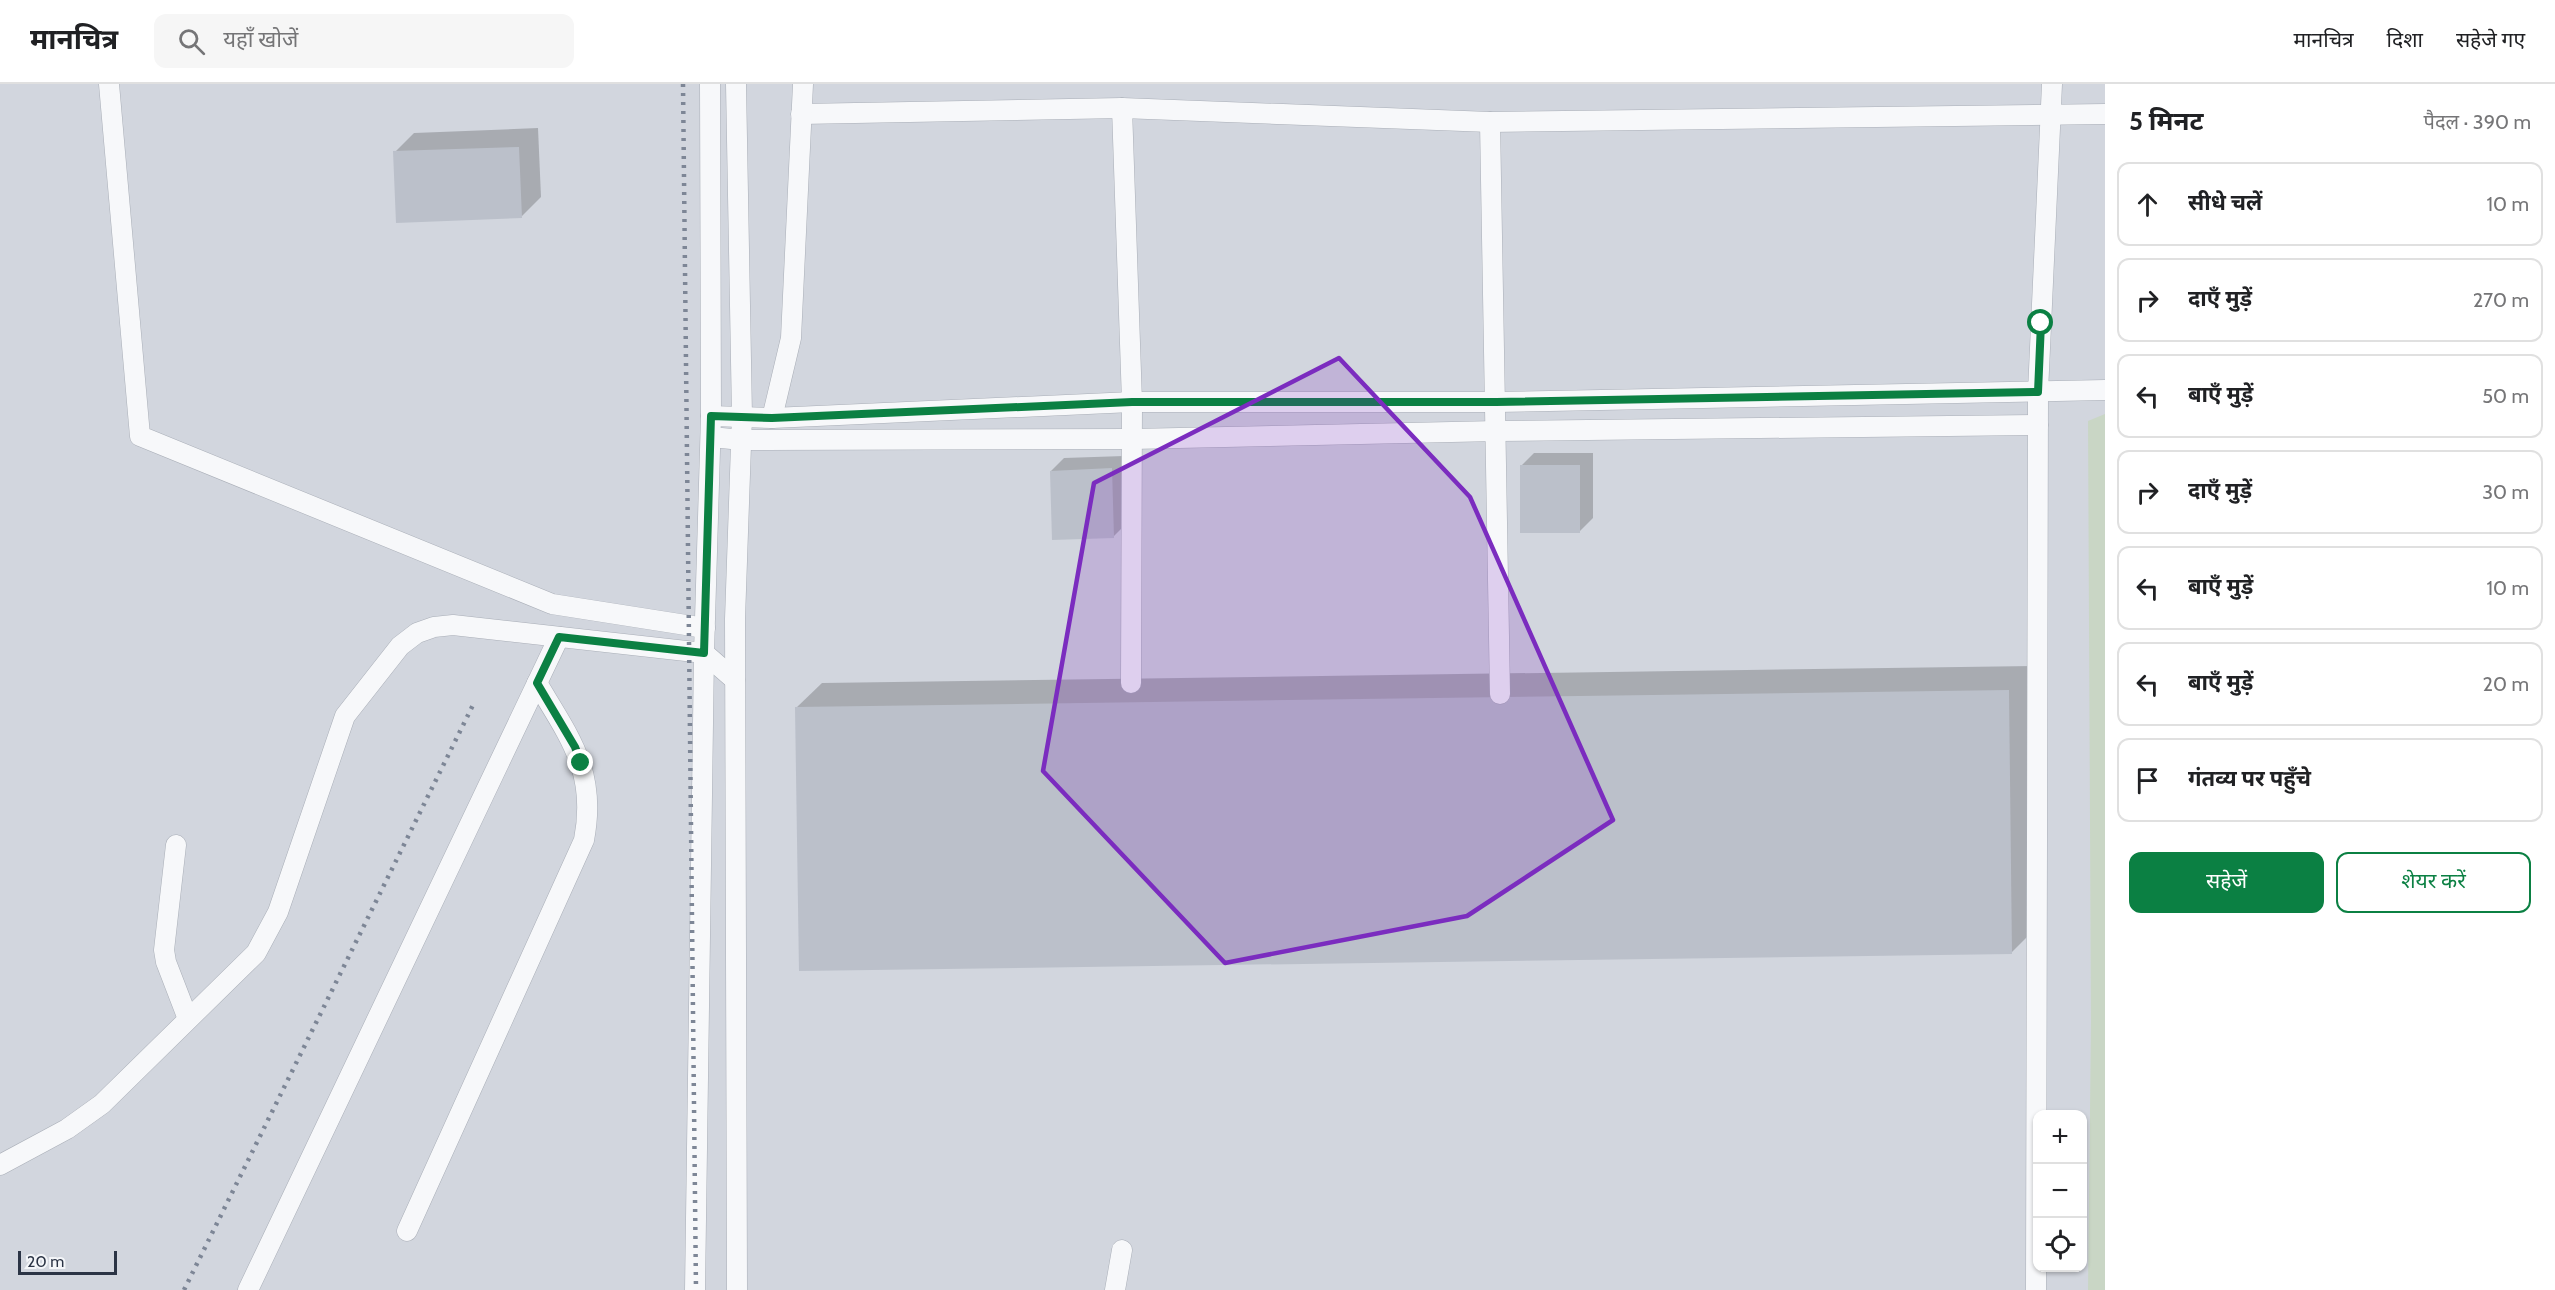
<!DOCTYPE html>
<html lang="hi">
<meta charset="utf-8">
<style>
:root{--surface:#fff;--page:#f6f6f6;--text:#202124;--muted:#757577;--line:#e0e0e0;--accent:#0b8043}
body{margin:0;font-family:Cabin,"Noto Sans Devanagari",sans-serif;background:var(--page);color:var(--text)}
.controls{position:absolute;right:18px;bottom:18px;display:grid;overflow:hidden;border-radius:12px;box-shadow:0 2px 4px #0004}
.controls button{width:54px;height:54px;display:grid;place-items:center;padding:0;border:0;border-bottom:2px solid var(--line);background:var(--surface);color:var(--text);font:30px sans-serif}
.scale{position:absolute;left:18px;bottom:15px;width:99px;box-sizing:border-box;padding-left:6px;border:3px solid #2b3445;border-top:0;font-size:16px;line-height:21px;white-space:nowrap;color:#2b3445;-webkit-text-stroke:4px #f4f6f9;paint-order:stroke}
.stop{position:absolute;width:18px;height:18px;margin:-14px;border:4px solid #0b8043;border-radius:50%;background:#fff}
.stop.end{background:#0b8043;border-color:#fff;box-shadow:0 2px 6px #0008}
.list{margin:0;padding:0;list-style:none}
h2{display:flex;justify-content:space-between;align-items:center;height:78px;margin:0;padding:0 24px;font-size:26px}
h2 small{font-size:20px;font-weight:400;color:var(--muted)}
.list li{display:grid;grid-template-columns:39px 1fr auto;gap:18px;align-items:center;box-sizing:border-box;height:84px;margin:0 12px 12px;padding:0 12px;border:2px solid var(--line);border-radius:12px}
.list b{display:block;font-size:22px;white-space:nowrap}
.list em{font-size:20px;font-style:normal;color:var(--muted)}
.actions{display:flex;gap:12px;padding:18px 24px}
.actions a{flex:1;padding:14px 0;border:2px solid var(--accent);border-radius:12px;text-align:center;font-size:21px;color:var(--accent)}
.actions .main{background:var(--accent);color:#fff}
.icon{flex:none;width:33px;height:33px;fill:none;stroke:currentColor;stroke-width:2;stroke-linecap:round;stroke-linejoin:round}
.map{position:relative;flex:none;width:2105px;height:1206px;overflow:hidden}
header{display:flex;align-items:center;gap:36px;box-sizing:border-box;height:84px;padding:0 30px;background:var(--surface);border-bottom:2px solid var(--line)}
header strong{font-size:28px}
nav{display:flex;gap:33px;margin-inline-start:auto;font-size:21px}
.search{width:420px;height:54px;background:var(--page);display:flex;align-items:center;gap:15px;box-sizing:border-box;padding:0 21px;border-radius:12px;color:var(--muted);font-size:22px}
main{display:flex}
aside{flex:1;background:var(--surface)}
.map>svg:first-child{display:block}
</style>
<header>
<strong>मानचित्र</strong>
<div class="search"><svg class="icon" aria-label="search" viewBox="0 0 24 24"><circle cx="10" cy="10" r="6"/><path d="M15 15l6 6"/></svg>यहाँ खोजें</div>
<nav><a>मानचित्र</a><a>दिशा</a><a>सहेजे गए</a></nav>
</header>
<main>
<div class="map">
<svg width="2105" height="1206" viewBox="0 0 2105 1206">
<rect width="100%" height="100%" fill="#e4e7ec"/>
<path fill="#d2d6de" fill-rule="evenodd" d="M0,0H2105V1206H0ZM2038,1030H2082V1184H2038Z"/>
<path fill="#c9d6c5" d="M2105,330V1206H2088L2091,939L2088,337Z"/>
<g fill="#0003">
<path d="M538,44L541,113L522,132L395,68L414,49Z"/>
<path d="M1534,369H1593V434L1580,447L1521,382Z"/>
<path d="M1124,372L1126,440L1113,453L1051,387L1064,374Z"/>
<path d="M2033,582L2037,843L2011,869L796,624L822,599Z"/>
</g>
<g fill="#bbc0ca">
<path d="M519,63L522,134L396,139L393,67Z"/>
<rect x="1520" y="381" width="60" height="68"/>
<path d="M1112,384L1114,454L1052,456L1050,387Z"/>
<path d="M2009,606L2012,870L799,887L795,623Z"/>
</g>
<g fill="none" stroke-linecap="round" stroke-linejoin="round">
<g stroke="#a9aeb7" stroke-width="21">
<g id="service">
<path d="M109,0L140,352L552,520L705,544"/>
<path d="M736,0L742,332L735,535L737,1206"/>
<path d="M1122,24L1132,318L1131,599"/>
<path d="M801,30L1122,24L1490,38L2105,30"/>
<path d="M1490,38L1500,610"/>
<path d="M711,332L772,334L1132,318H1496L2105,306"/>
<path d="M772,334L791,254L803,0"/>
<path d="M711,353L742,356L1132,355L1497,347L2038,341"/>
<path d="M176,761L164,866L166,878L188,935"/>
<path d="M0,1081L67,1045L102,1020L256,869L278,828L345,632L400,562L417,549L434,543L453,541L704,569L735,596"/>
<path d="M407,1147L584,756C597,688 570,654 537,599"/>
<path d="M248,1206L559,553"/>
<path d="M695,1206L704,569L711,332L710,0"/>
<path d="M1115,1206L1122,1166"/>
<path d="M2036,1206L2038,308L2052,0"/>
</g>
</g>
<use href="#service" stroke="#f7f8fa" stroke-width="20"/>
<g stroke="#7d8696" stroke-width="4.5" stroke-dasharray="3 6" stroke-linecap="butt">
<path d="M683,0L696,1206"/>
<path d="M184,1206L473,621"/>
</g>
</g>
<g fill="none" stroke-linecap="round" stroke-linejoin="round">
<path stroke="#0b8043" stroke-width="8" d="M581,679L575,663L537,599L559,553L704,569L711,332L772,334L1132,318H1496L2038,308L2041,239"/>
</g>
<path fill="#7b2cbf" fill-opacity="0.2" stroke="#7b2cbf" stroke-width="4.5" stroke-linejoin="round" d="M1339,274L1470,413L1613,736L1467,832L1225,879L1043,687L1094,399Z"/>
</svg>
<div class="controls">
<button>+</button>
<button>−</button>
<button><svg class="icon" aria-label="locate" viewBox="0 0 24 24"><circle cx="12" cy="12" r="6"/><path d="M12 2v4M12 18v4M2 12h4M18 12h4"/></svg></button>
</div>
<div class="scale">20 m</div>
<div class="stop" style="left:2041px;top:239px"></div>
<div class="stop end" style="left:581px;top:679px"></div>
</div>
<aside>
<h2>5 मिनट<small>पैदल · 390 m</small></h2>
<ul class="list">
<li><svg class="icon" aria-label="ahead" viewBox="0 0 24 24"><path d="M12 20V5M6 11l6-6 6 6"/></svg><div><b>सीधे चलें</b></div><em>10 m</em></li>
<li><svg class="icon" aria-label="right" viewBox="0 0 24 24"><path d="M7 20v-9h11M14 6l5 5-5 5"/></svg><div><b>दाएँ मुड़ें</b></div><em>270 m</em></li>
<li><svg class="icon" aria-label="left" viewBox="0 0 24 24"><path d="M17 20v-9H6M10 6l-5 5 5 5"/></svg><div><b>बाएँ मुड़ें</b></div><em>50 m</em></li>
<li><svg class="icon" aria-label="right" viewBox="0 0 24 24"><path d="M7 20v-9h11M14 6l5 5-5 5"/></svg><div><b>दाएँ मुड़ें</b></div><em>30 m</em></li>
<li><svg class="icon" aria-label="left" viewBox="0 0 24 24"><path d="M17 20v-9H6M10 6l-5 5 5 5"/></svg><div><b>बाएँ मुड़ें</b></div><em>10 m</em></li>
<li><svg class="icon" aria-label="left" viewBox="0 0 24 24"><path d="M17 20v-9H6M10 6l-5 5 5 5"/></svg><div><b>बाएँ मुड़ें</b></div><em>20 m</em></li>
<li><svg class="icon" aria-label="arrive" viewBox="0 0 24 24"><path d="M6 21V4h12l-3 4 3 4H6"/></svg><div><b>गंतव्य पर पहुँचे</b></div></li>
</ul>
<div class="actions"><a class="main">सहेजें</a><a>शेयर करें</a></div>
</aside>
</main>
